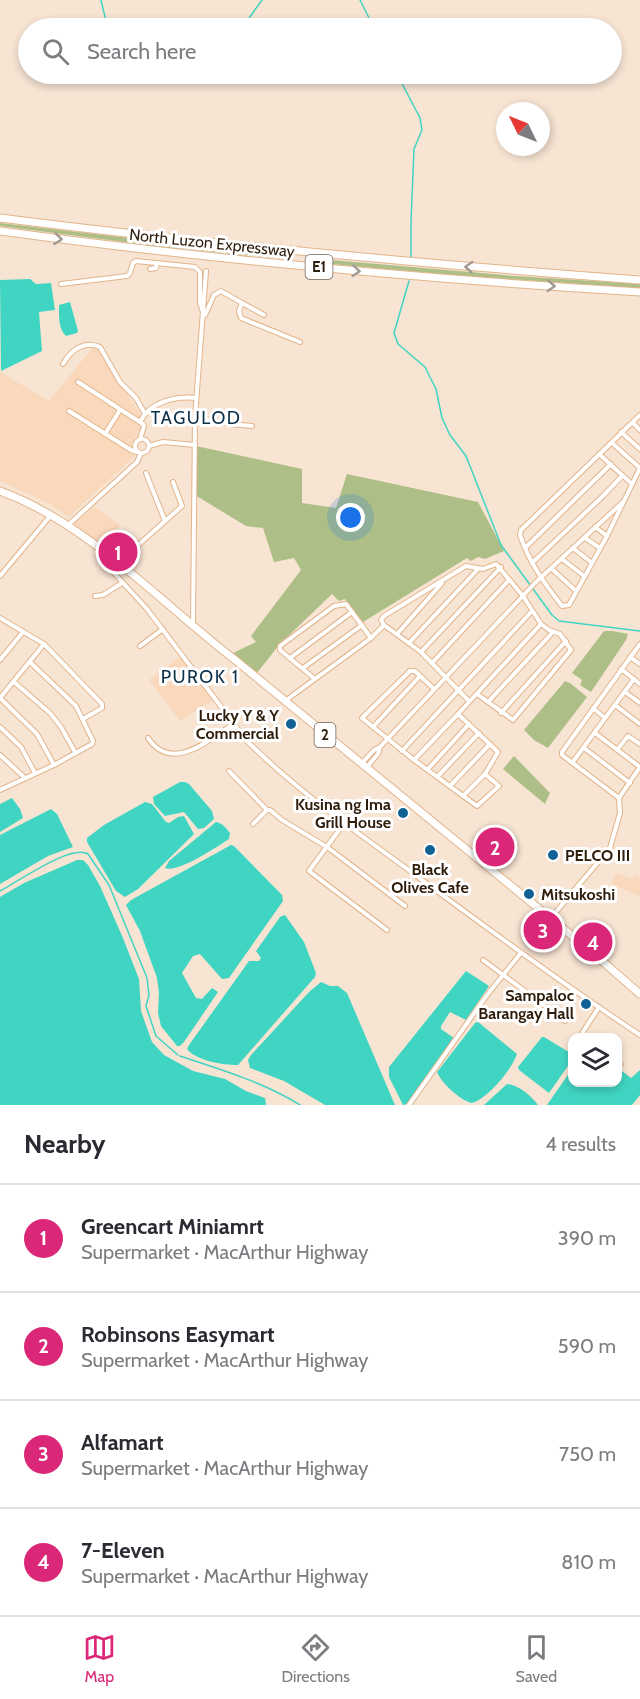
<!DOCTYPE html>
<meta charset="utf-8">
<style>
:root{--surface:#fff;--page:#f7f7f7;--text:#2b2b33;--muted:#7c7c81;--line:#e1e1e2;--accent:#db2777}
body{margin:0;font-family:Cabin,sans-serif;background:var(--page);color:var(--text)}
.controls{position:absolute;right:18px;bottom:18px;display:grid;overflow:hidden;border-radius:12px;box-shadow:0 3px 9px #0003}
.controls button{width:54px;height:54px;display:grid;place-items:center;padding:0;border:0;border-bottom:2px solid var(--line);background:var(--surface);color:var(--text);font:30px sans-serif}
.compass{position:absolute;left:496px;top:102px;width:54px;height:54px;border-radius:50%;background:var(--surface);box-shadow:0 3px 9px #0003;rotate:313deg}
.you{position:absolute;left:351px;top:518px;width:21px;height:21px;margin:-15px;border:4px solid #fff;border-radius:50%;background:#1a73e8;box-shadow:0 0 0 9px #1a73e833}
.badge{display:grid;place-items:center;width:39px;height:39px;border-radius:50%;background:var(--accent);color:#fff;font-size:20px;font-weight:700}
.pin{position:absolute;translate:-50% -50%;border:3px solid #fff;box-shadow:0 2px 6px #0006}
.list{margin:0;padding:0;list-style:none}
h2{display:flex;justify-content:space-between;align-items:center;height:78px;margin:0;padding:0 24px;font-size:26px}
h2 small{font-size:20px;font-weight:400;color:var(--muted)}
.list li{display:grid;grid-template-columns:39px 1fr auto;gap:18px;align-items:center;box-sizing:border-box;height:108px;padding:0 24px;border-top:2px solid var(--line)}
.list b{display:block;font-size:22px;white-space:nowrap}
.list p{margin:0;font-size:20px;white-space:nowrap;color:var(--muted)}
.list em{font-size:20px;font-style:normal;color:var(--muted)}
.icon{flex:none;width:33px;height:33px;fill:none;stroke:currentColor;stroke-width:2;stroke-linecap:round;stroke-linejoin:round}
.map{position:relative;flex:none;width:640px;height:1105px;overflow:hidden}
.search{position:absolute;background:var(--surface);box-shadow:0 3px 9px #0003;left:18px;right:18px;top:18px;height:66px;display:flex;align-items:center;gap:15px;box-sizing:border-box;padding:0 21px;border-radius:33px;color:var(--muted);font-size:22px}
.sheet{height:510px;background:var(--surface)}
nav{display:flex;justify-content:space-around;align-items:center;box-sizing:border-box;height:84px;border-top:2px solid var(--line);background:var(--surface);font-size:16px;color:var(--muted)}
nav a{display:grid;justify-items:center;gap:3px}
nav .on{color:var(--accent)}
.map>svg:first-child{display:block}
</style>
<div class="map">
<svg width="640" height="1105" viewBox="0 0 640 1105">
<rect width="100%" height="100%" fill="#f7e4d3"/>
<g fill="#f9d8bb">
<path d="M94,346L100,349L144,421L132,443L131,448L136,455L69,517L46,502L0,481V372L49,401Z"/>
<path d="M94,507L120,525L104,546L74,524Z"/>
<path d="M181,656L215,699L180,721L149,680Z"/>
<path d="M618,873L632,879L634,875L640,878V896L613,885L612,882L616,874Z"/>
</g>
<g fill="#adbf86">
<path d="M0,223L285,256L286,259L163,247L0,226Z"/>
<path d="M320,259L515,276L640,284V288L462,276L319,263L318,261Z"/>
<path d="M196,446L302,469V503L336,508L347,474L478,502L504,551L485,559L478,557L471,561L467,558L363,622L345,599L339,601L332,594L279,645L257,673L233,653L256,642L251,636L301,570L294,558L274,562L263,528L246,526L195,495Z"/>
<path d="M604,631H613L628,634L626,640L591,692L580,685L582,680L572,673Z"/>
<path d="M565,681L570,683L587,697L548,748L534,740L524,730Z"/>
<path d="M514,756L550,793L545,804L503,769Z"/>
</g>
<g fill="#40d5c2">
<path d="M30,279L36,284L51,283L55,310L39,312L42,351L1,371L0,280Z"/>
<path d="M70,302L78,331L77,333L66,336C58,329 59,315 59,305Z"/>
<path d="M180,782H185L189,784L212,811L214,819L204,828L198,829L184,812L165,816L154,804L153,797Z"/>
<path d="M12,798L20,809L23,818L0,832V804Z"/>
<path d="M145,802L152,804L166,822L169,823L178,817L184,816L194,834L138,889L125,897L116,891L87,842V838L104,825Z"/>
<path d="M51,809L57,814L73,847L48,856L0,884V835Z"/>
<path d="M216,822C222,823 226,828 230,833L229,839C217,847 178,873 165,868L169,861Z"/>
<path d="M231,845L234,846L282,895L283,901L229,978L222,979L200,954L193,956L182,973L196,998L202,999L212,988L218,992L184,1042L180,1046H177L161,1026L158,1013L159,993L157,978L140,931L126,905L131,900Z"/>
<path d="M77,860H83L88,865L100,886L123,938L139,979L141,1011L152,1042L164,1055L193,1071L225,1079L246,1091L265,1098L266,1105H0V897L24,883Z"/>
<path d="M285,915L304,942L316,973L315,977L238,1065C222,1065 197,1061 187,1049L189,1045L249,961H259L261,958L256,951L280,917Z"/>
<path d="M466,971L489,986L466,1020L450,1012L441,1026V1029L454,1038L407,1104L403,1105L389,1077V1067Z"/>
<path d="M321,982L330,986H338L347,993L395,1105H325L284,1081L250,1068L248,1060L251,1055L309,992Z"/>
<path d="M478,1022L517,1054C512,1069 487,1100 471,1103C459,1099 442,1084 437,1072L475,1023Z"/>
<path d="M542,1037H544L572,1054V1060L549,1093L519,1070L518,1067Z"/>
<path d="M618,1068L631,1078L640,1070V1095L632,1105H547L572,1069V1082H618Z"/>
<path d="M507,1084C519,1085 531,1096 538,1105H484Z"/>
</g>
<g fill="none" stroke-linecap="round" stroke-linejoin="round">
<g stroke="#40d5c2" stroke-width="1.5">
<path d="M101,0L106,21L138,28"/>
<path d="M360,0L374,28"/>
<path d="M242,28L262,0"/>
<path d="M397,74L420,118L422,130L414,149L411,222V258"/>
<path d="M409,281L394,333L398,344L425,367L436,389L442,418L450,435L466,456L501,545L552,615L559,621L640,631"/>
<path d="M0,891C18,882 70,844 88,854L109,885L147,978L149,995L146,1006L156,1036L178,1055"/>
<path d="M180,1056C222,1070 263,1082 300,1105"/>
</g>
<g stroke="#e3b48a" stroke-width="6">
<g id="street">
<path d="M150,269L156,268L157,263"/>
<path d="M61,284L127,276L130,273L133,263L136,261L195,267L200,272V303L204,315"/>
<path d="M242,303L264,315"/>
<path d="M205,315L214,295L221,291L242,303L239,311L241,318L300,342"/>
<path d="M63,364C71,350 84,340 100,347L120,382L136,398L144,412"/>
<path d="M78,382L143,424L144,426L140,439"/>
<path d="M69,411L131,450L137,452"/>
<path d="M640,415L521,530L520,535C529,562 544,583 562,606L569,605L607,536L640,468"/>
<path d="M195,417L230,424L252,426"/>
<path d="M140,422C149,402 175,396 196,398"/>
<path d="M633,423L640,430"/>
<path d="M621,432L640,449"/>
<path d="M105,434L120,410"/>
<circle cx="142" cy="446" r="7"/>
<path d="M612,443L640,468"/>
<path d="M149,446L163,442L195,445"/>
<path d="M599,454L632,484"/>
<path d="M146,473L165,521"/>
<path d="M67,526L137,462L141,453"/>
<path d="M595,527L607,536"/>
<path d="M585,538L600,548"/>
<path d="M525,548L611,464"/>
<path d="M573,548L592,563"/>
<path d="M109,557L114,573L147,609L247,741C297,791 357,832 414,874C488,929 563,984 640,1035"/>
<path d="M562,559L584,576"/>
<path d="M119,562L182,506L173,482"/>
<path d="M532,563L604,495L622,476"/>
<path d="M552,569L576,591"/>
<path d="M0,576L51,515"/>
<path d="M95,596L103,595L122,583"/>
<path d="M0,618L44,644L102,704V708L83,719"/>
<path d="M193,623L195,417L206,271"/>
<path d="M397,634L442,583"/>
<path d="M409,643L478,569"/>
<path d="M140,646L163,629"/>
<path d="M421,652L501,567"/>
<path d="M630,657L640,664"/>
<path d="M290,658L352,612"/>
<path d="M0,660L23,632"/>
<path d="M432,663L509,580"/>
<path d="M303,668L362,625"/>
<path d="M621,669L640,684"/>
<path d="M315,679L280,650V646L334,606L346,604L371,638"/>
<path d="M14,682L50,713L61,727L75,752"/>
<path d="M434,689L415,671H410L362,718L414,760L477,806L499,786L485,774L498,752L458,714L541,624"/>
<path d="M625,692L640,703"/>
<path d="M0,698L37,734L54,765"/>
<path d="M0,698L44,644"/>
<path d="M285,701L371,638L384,625"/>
<path d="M469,701L421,652L384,625L381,620L384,616L466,566L483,569L496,564L523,596L541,624L549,630L560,634L571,650L513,720L477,694"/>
<path d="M488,702L553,632"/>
<path d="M615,705L640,724"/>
<path d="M593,708L605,718"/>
<path d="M501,713L566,641"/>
<path d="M0,727L21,747L35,773"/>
<path d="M373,727L420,676"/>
<path d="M148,738C172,774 210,739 235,723"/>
<path d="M584,748L630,783"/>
<path d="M617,750L628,736L640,744"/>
<path d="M402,751L532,611"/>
<path d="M0,755L25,778"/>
<path d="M414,760L458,714"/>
<path d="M572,763L634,679"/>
<path d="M361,764L374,750L380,747L536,582L623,502"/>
<path d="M366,768L378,754L380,747"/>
<path d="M428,769L469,724"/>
<path d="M229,771L267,810"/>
<path d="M438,776L479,733"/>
<path d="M450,786L490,744"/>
<path d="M0,790L54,765L92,744L93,741L76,706L30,662"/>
<path d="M463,796L485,774"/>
<path d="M619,798L562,755V752L640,644"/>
<path d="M345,822L309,871L387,930"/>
<path d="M253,824L267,810H270L282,820L327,847L405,906"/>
<path d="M550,919L610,848L620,813L619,798L640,767L595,733"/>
<path d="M483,960L565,1021"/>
<path d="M579,1038L599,1007"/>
<path d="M618,1062L621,1064"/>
<path d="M409,1105L487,995L520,954"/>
</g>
</g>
<g stroke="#e3b48a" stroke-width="9">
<g id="highway">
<path d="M0,218C213,245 426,264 640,280"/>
<path d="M0,231C213,260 426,279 640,292"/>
<path d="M0,491C88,523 160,602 234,659L593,953L640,994"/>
</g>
</g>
<use href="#street" stroke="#fff" stroke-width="4"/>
<use href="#highway" stroke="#fff" stroke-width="7"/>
</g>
<defs><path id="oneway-chevron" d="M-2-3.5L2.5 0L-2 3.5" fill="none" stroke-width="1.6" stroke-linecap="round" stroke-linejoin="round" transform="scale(1.5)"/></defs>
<g stroke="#a29a92">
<use href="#oneway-chevron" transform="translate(58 239) rotate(7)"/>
<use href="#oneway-chevron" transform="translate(469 267) rotate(-176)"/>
<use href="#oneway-chevron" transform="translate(356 271) rotate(5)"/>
<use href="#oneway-chevron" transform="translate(551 286) rotate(4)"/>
</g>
<g fill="#116294" stroke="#fff" stroke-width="2">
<circle cx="291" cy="724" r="6"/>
<circle cx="403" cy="813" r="6"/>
<circle cx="430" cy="850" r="6"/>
<circle cx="553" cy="855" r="6"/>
<circle cx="529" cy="894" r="6"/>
<circle cx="586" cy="1004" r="6"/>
</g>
<g text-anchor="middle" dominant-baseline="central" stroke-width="6" stroke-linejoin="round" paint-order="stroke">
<g fill="#fff" stroke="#6e6256" stroke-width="1.5">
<rect x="305.5" y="255" width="27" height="24" rx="4.5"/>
<rect x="314.5" y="723" width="21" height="24" rx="4.5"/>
</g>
<g font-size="15" font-weight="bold" fill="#301e0d">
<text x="319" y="267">E1</text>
<text x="325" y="735">2</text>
</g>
<g font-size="16" fill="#301e0d" stroke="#fff">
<text transform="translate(212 243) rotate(6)">North Luzon Expressway</text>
</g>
<g font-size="16" font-weight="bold" fill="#301e0d" stroke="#fff" text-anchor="end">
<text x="279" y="715">Lucky Y &amp; Y<tspan x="279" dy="18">Commercial</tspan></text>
<text x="391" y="804">Kusina ng Ima<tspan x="391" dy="18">Grill House</tspan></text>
<text x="565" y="855" text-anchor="start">PELCO III</text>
<text x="430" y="869" text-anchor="middle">Black<tspan x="430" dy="18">Olives Cafe</tspan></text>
<text x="541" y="894" text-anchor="start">Mitsukoshi</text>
<text x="574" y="995">Sampaloc<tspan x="574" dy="18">Barangay Hall</tspan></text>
</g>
<g font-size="18" letter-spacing="1.5" fill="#0c3048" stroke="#fff">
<text x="196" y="418">TAGULOD</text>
<text x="200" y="677">PUROK 1</text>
</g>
</g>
</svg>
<div class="controls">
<button><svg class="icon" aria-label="layers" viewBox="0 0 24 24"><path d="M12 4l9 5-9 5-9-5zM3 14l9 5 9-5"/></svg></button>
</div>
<svg class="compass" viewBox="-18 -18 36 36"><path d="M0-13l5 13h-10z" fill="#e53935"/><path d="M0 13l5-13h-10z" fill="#7c7c81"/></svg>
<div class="you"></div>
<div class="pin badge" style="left:118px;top:552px">1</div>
<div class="pin badge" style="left:495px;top:847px">2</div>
<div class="pin badge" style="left:543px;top:930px">3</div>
<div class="pin badge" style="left:593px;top:942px">4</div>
<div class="search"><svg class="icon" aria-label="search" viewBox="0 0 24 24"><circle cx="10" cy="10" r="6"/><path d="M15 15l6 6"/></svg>Search here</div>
</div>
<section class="sheet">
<h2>Nearby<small>4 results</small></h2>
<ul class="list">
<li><span class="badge">1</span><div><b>Greencart Miniamrt</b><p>Supermarket · MacArthur Highway</p></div><em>390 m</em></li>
<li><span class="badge">2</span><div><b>Robinsons Easymart</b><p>Supermarket · MacArthur Highway</p></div><em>590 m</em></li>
<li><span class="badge">3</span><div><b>Alfamart</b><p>Supermarket · MacArthur Highway</p></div><em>750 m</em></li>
<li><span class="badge">4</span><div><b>7-Eleven</b><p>Supermarket · MacArthur Highway</p></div><em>810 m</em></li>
</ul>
</section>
<nav>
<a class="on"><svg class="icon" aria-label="map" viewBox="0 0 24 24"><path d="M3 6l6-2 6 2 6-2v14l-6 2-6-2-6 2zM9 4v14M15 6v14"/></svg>Map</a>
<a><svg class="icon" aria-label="directions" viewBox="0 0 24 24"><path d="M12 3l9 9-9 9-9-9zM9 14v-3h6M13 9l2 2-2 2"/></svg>Directions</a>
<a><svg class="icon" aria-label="saved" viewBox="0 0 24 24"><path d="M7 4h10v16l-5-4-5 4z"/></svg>Saved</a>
</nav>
